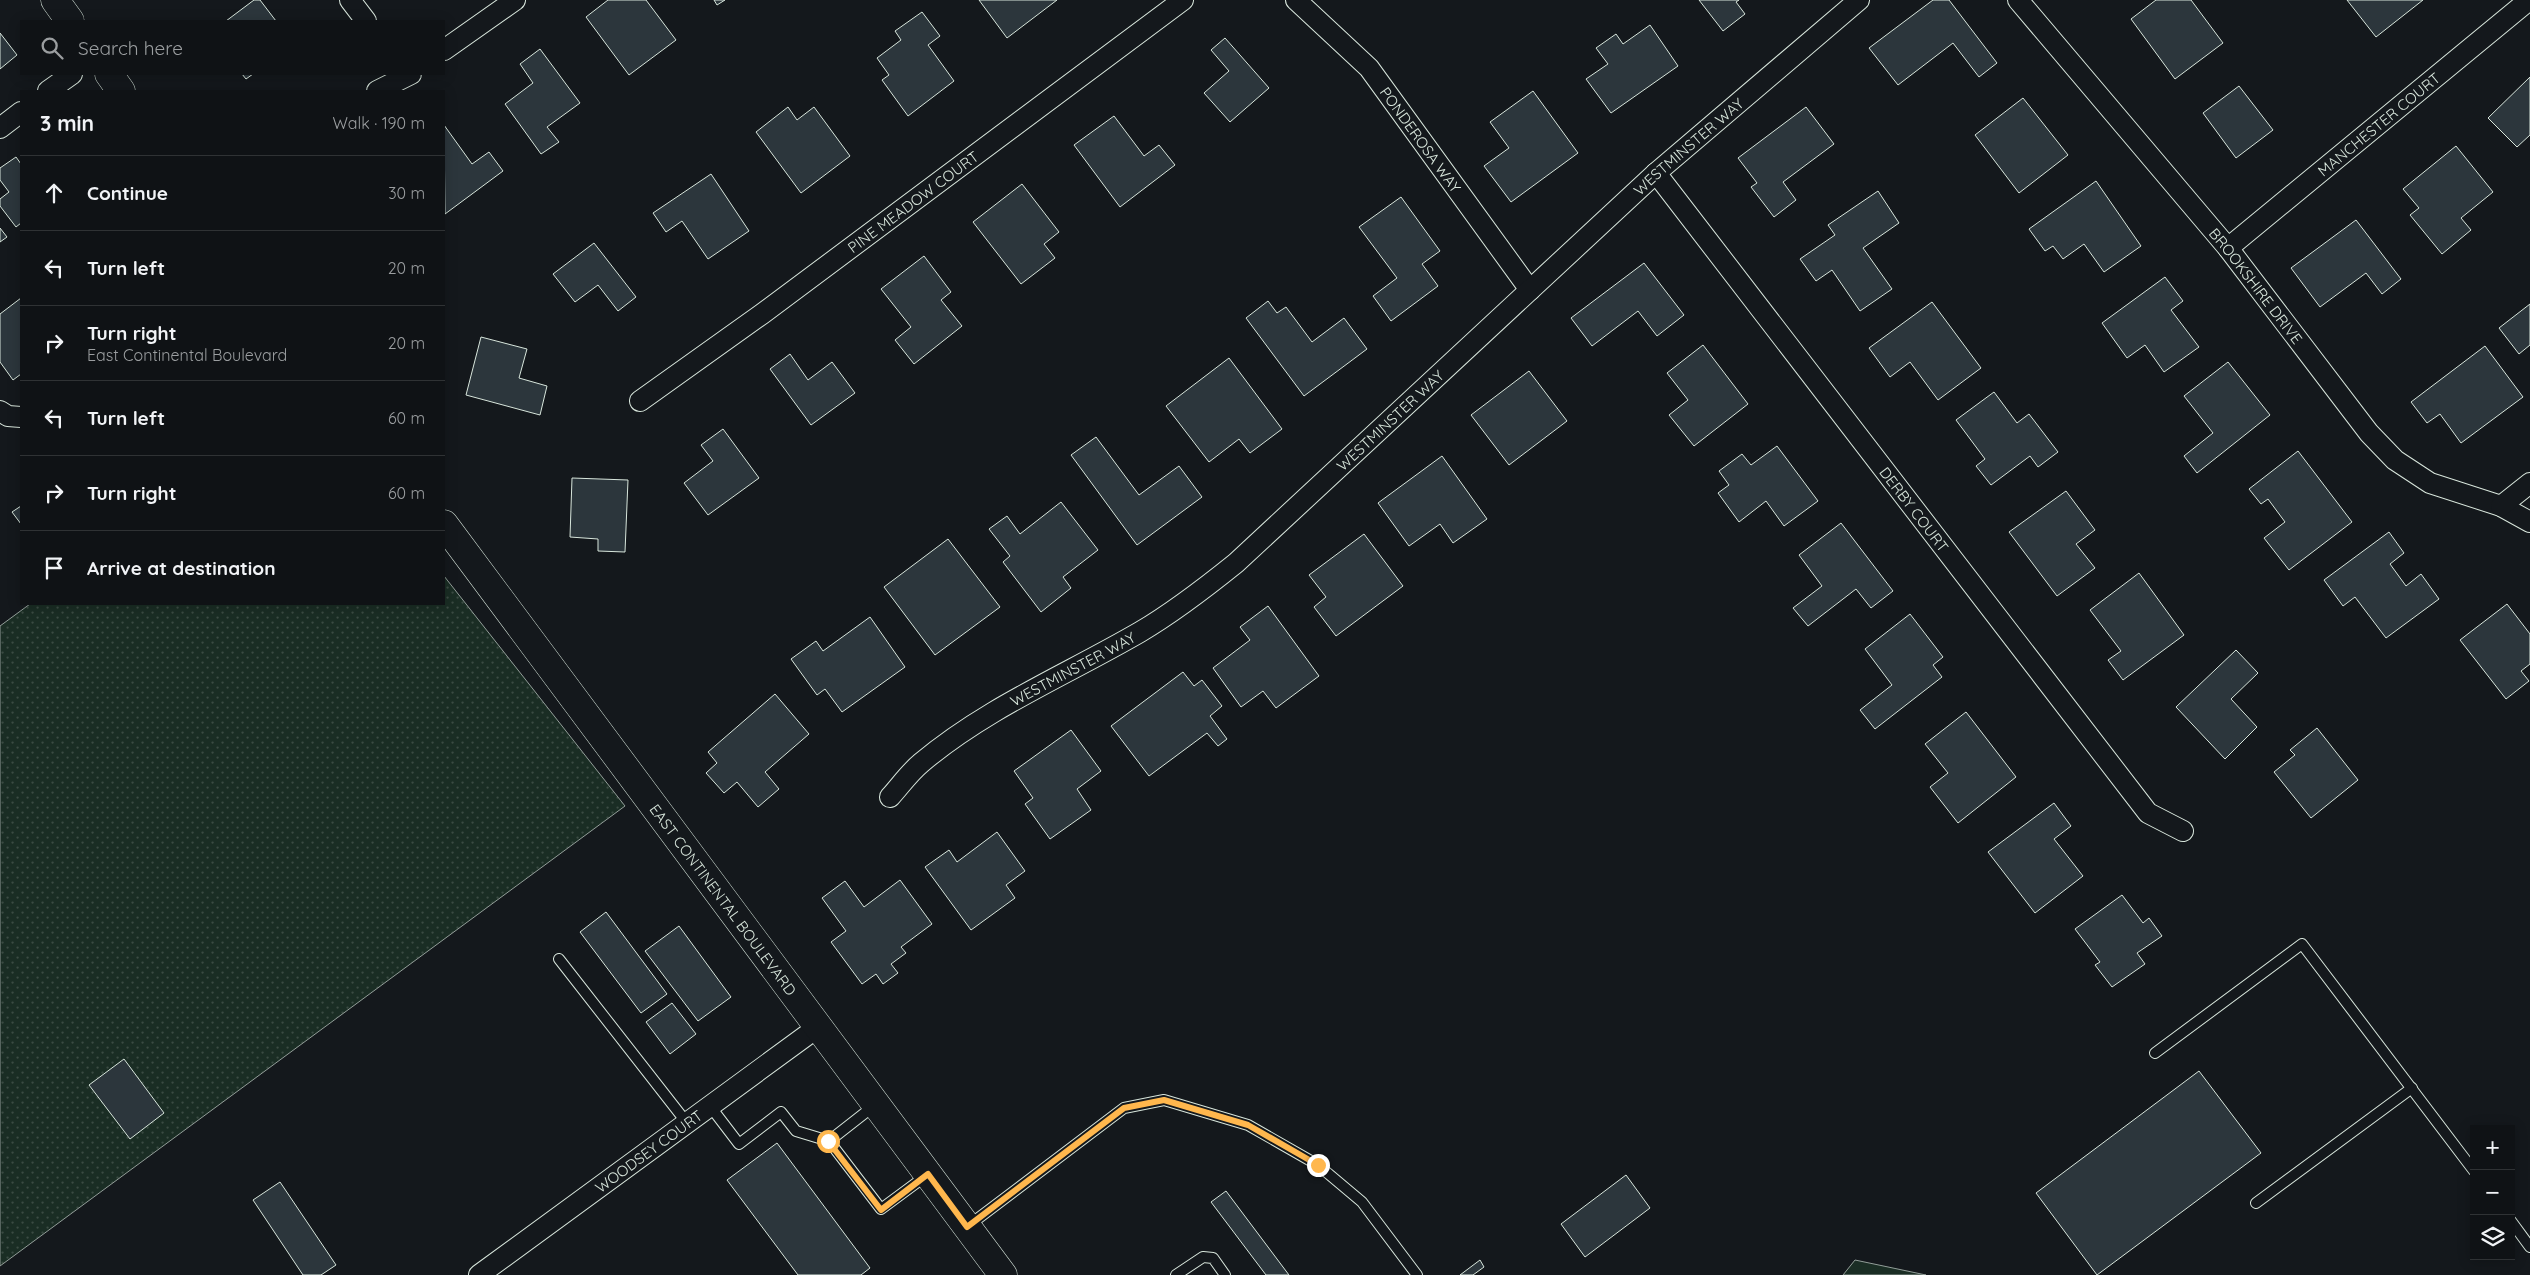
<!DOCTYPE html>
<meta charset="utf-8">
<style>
:root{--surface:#0f1215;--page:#181b1e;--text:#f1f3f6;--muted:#9b9ea0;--line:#2f3234}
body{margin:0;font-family:Quicksand,sans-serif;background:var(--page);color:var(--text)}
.controls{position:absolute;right:15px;bottom:15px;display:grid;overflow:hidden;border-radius:0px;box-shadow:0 2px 12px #0003}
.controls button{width:45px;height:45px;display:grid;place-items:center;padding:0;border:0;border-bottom:1px solid var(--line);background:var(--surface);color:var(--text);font:25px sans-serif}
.stop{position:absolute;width:15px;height:15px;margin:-11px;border:4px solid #ffb74d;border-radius:50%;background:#fff}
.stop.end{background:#ffb74d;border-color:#fff;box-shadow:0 1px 5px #0008}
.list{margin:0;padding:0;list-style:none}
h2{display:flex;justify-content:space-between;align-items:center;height:65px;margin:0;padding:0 20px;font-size:21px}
h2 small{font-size:16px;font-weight:400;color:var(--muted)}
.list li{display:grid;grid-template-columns:32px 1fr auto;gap:15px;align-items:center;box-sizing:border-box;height:75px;padding:0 20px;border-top:1px solid var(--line)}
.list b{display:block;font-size:19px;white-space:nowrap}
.list p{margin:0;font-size:16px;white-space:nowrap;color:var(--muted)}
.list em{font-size:16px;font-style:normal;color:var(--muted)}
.icon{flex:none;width:28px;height:28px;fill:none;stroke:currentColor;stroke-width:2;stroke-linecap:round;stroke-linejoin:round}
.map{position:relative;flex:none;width:2530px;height:1275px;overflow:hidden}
.search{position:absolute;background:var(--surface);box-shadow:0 2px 12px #0003;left:20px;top:20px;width:425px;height:55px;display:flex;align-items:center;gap:12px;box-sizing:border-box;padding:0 18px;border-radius:0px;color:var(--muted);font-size:19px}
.panel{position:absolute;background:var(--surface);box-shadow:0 2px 12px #0003;left:20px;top:90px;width:425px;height:515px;border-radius:0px}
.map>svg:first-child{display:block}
</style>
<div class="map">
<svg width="2530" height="1275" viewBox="0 0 2530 1275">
<defs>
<pattern id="grass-dots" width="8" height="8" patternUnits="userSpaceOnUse" patternTransform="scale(1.25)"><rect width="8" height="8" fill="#1a2d24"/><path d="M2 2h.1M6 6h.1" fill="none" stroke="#3b4b43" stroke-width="1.8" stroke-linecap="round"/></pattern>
</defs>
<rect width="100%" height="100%" fill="#14181c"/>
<path fill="url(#grass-dots)" stroke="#939e99" d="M444,576L625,806L0,1266V626L30,604H444Z"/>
<path fill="#1a2d24" stroke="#939e99" d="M1855,1260L1926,1275H1843Z"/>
<g fill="#2c363c" stroke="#d8e6dc">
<path d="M254,0H260L276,21H226Z"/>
<path d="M608,0H646L676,40L629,75L586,17Z"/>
<path d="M714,0H725L717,5Z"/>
<path d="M979,0H1057L1007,38Z"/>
<path d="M1699,0H1739L1736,2L1745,14L1723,31Z"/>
<path d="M1933,0H1949L1997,63L1979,77L1953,43L1898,85L1869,48Z"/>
<path d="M2156,0H2191L2223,43L2175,79L2131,19Z"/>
<path d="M2347,0H2423L2376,37Z"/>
<path d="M922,12L940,36L928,45L954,81L908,116L882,80L889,75L877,58L901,40L895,31Z"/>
<path d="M1650,25L1678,66L1611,113L1586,79L1608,64L1596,48L1616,34L1623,44Z"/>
<path d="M0,33L17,55L0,69Z"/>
<path d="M1225,38L1269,88L1230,122L1204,93L1229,71L1211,50Z"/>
<path d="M540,49L580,103L547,127L559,142L541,154L505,104L533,83L520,64Z"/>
<path d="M242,74H253L246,79Z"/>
<path d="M2530,77V135L2517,147L2488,118Z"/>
<path d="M2239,86L2273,130L2236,158L2203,113Z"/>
<path d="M1533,91L1578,153L1511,202L1484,166L1509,148L1490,122Z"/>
<path d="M2023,98L2068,155L2019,193L1975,135Z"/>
<path d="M788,107L797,120L814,107L850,156L801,193L756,132Z"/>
<path d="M1806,107L1834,144L1783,182L1796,200L1774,217L1751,187L1757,183L1738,158Z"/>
<path d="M1114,116L1144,156L1159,145L1175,165L1120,207L1074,145Z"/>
<path d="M444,125L472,164L489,152L503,171L445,214Z"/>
<path d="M2456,146L2493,192L2461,218L2471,230L2442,254L2410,215L2419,208L2403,189Z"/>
<path d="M16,157L21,164V223L16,227L0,206V199L9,192L0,180V168Z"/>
<path d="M711,174L749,231L708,259L682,221L666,232L653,213Z"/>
<path d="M2096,181L2141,246L2104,272L2084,244L2063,259L2053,246L2045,251L2029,229Z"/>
<path d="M1022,184L1059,232L1044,244L1055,258L1021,284L973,222Z"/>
<path d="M1878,191L1899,223L1863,248L1892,289L1860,311L1832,270L1816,281L1800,259L1835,235L1828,225Z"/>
<path d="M1401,197L1440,251L1422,264L1438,286L1391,321L1373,296L1397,278L1359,227Z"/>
<path d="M2356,220L2401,279L2382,294L2366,273L2320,307L2291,268Z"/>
<path d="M0,228L7,237L0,242Z"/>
<path d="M594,243L636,297L618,311L598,285L575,302L553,274Z"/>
<path d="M924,256L951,292L941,300L962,326L914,364L895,340L911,327L881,289Z"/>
<path d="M1644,263L1684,315L1657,336L1638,311L1592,346L1571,318Z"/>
<path d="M2165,277L2183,301L2171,310L2199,347L2164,372L2145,345L2127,358L2102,323Z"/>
<path d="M21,298V374L13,380L0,362V314Z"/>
<path d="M1268,301L1277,313L1286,307L1312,342L1344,318L1367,349L1304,396L1246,318Z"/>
<path d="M1932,302L1981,368L1938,400L1910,362L1890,377L1869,348Z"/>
<path d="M2530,304V345L2519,354L2499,328Z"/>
<path d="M481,337L527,349L519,378L547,386L540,415L466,395Z"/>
<path d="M1703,345L1748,404L1694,446L1669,415L1688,400L1667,373Z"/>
<path d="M2485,346L2523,397L2461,443L2440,414L2427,423L2411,402Z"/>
<path d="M790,354L808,380L832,362L855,393L811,425L770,369Z"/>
<path d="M1229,358L1282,429L1250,453L1239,439L1209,462L1166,406Z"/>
<path d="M2228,362L2270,415L2197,473L2184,456L2213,433L2184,396Z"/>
<path d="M1529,371L1567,421L1509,465L1471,415Z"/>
<path d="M1994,392L2017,423L2029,414L2058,452L2038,467L2030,456L1991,485L1976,466L1985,459L1956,420Z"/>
<path d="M723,429L759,478L708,515L684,483L713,461L701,445Z"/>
<path d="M1096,437L1139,495L1179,466L1202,497L1137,545L1071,455Z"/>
<path d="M1777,446L1818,501L1784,526L1766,501L1739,522L1718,493L1729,485L1719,471L1742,454L1751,465Z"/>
<path d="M2298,451L2352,522L2289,570L2264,538L2285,522L2268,499L2261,504L2249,489Z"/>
<path d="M1442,456L1487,519L1453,543L1440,524L1409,546L1378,503Z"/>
<path d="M572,478L628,480L625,552L598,551V539L570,537Z"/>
<path d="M2066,491L2095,530L2076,544L2095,568L2057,596L2009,532Z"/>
<path d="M1061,502L1098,550L1063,577L1071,588L1041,612L1003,562L1010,556L989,529L1007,516L1020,534Z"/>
<path d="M21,506V524L12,512Z"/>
<path d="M1841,523L1893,591L1871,608L1856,589L1808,626L1793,608L1822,586L1799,555Z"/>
<path d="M2389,532L2404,553L2390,564L2406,586L2421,574L2439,599L2386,638L2355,597L2343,606L2324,580Z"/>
<path d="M1364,534L1403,586L1336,636L1314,607L1326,597L1309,575Z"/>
<path d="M948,539L1000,607L935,655L884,587Z"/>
<path d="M2139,573L2184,635L2123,680L2108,660L2121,651L2090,610Z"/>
<path d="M2507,604L2530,634V664L2521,671L2529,681L2506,699L2460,640Z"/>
<path d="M1268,606L1319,676L1276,708L1263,691L1241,707L1213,668L1250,640L1240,627Z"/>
<path d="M1910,614L1943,657L1933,665L1942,677L1875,729L1860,710L1892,685L1865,649Z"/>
<path d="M870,617L905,667L842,712L825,689L817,695L791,659L816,641L823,651Z"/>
<path d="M2236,650L2258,673L2231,699L2257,727L2225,759L2176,707Z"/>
<path d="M1183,672L1194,686L1202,680L1222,706L1210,716L1227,739L1218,746L1207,733L1149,776L1111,726Z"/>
<path d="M775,694L809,734L765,772L779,789L758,807L737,782L724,793L706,773L717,763L708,752Z"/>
<path d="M1966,712L2016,777L1958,823L1930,787L1948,773L1925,744Z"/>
<path d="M2317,728L2358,780L2311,818L2274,772L2295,755L2290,750Z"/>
<path d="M1071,730L1101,771L1077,789L1091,810L1050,839L1025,804L1033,798L1014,771Z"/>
<path d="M2054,803L2071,826L2054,839L2083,876L2035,913L1988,852Z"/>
<path d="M997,832L1025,871L1006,885L1015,898L971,930L925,867L949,850L957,862Z"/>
<path d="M900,880L932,924L901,947L906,953L891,964L898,973L883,984L876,974L862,984L831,942L846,931L822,898L845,881L864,907Z"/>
<path d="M2122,895L2143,923L2149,918L2162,936L2137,953L2145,964L2112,987L2095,965L2100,962L2075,929Z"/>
<path d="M606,912L667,994L641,1013L580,932Z"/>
<path d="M679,926L731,997L698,1021L645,951Z"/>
<path d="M672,1003L696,1034L670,1054L646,1022Z"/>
<path d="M124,1059L164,1113L130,1139L89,1085Z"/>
<path d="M2199,1071L2261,1153L2097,1275L2036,1193Z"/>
<path d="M777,1143L870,1268L861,1275H798L727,1180Z"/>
<path d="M1626,1175L1650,1208L1585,1257L1561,1224Z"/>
<path d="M280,1182L336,1265L321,1275H303L253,1200Z"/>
<path d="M1226,1191L1289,1275H1266L1211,1202Z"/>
<path d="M1480,1260L1484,1267L1473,1275H1460Z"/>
</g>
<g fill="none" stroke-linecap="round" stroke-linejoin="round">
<g stroke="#d8e6dc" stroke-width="12">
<g id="service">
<path d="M559,959L687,1123"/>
<path d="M2155,1053L2302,944L2474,1171"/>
<path d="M875,1105L829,1141L881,1209L927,1175"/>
<path d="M710,1106L739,1144L781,1112L796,1131L829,1141"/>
<path d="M2256,1203L2412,1088"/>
<path d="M2511,1221L2530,1247"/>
<path d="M968,1226L1124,1108L1164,1100L1248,1125L1318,1165L1362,1202L1417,1275"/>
<path d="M1176,1275L1203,1257L1213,1258L1225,1275"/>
</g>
</g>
<g stroke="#d8e6dc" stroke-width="22">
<g id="minor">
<path d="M350,0L366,21"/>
<path id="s1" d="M1296,0L1369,68L1530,290"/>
<path id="s2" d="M2018,0L2228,248L2369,433L2395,460L2430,483L2501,506L2530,522"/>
<path d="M444,50L515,0"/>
<path d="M48,91L72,74"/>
<path d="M377,91L411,74"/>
<path d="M0,128L21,112"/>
<path id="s3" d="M1656,173L2148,813L2183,831"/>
<path id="s4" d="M2228,248L2529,0"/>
<path id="s5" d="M640,401L762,314L1183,0"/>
<path d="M0,411L8,416L21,417"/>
<path d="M2501,506L2530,483"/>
<path id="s6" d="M890,797C900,786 909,773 921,763C986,708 1066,675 1140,632C1174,612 1205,588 1236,563L1656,173L1859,0"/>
<path id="s7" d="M479,1275L818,1027"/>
</g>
</g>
<g stroke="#d8e6dc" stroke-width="29">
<g id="secondary">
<path d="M55,0L70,21"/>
<path d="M109,74L121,91"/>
<path id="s8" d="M444,524L1003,1275"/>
</g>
</g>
<use href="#service" stroke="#14181c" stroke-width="10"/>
<use href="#minor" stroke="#14181c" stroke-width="20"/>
<use href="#secondary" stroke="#14181c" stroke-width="28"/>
</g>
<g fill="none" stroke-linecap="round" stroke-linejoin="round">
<path stroke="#ffb74d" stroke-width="6" d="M828,1141L881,1210L928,1174L967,1227L1124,1108L1164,1100L1248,1125L1318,1165"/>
</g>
<g text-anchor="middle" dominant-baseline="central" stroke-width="4" stroke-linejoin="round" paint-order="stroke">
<g font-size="15" fill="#d8e6dc" stroke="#14181c">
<text stroke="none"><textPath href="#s4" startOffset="195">MANCHESTER COURT</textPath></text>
<text stroke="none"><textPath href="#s1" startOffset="188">PONDEROSA WAY</textPath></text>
<text stroke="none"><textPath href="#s6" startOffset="1035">WESTMINSTER WAY</textPath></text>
<text stroke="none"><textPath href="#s5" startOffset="338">PINE MEADOW COURT</textPath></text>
<text stroke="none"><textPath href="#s2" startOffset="372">BROOKSHIRE DRIVE</textPath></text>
<text stroke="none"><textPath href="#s6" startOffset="630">WESTMINSTER WAY</textPath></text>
<text stroke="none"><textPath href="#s3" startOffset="424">DERBY COURT</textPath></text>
<text stroke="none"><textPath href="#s6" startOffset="225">WESTMINSTER WAY</textPath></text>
<text stroke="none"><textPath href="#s8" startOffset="468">EAST CONTINENTAL BOULEVARD</textPath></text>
<text stroke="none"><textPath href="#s7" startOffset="210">WOODSEY COURT</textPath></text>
</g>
</g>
</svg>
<div class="controls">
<button>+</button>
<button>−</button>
<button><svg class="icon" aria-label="layers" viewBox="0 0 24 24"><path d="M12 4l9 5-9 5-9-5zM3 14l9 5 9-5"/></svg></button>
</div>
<div class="stop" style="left:828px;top:1141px"></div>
<div class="stop end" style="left:1318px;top:1165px"></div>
<div class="search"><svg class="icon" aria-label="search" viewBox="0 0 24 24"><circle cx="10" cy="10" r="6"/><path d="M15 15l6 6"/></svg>Search here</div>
<section class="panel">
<h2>3 min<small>Walk · 190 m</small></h2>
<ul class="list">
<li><svg class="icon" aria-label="ahead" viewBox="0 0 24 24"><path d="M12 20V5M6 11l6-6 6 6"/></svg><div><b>Continue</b></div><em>30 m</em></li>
<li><svg class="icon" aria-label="left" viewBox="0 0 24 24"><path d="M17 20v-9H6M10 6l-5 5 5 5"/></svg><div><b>Turn left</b></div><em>20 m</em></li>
<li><svg class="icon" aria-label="right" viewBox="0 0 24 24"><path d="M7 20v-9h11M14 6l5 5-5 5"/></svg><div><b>Turn right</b><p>East Continental Boulevard</p></div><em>20 m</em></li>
<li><svg class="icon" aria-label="left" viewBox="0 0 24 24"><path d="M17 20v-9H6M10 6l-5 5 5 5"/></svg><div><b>Turn left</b></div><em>60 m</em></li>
<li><svg class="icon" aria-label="right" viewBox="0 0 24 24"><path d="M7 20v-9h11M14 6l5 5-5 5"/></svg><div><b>Turn right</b></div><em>60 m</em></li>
<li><svg class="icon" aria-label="arrive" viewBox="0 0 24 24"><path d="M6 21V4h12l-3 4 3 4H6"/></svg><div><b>Arrive at destination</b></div></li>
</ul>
</section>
</div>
